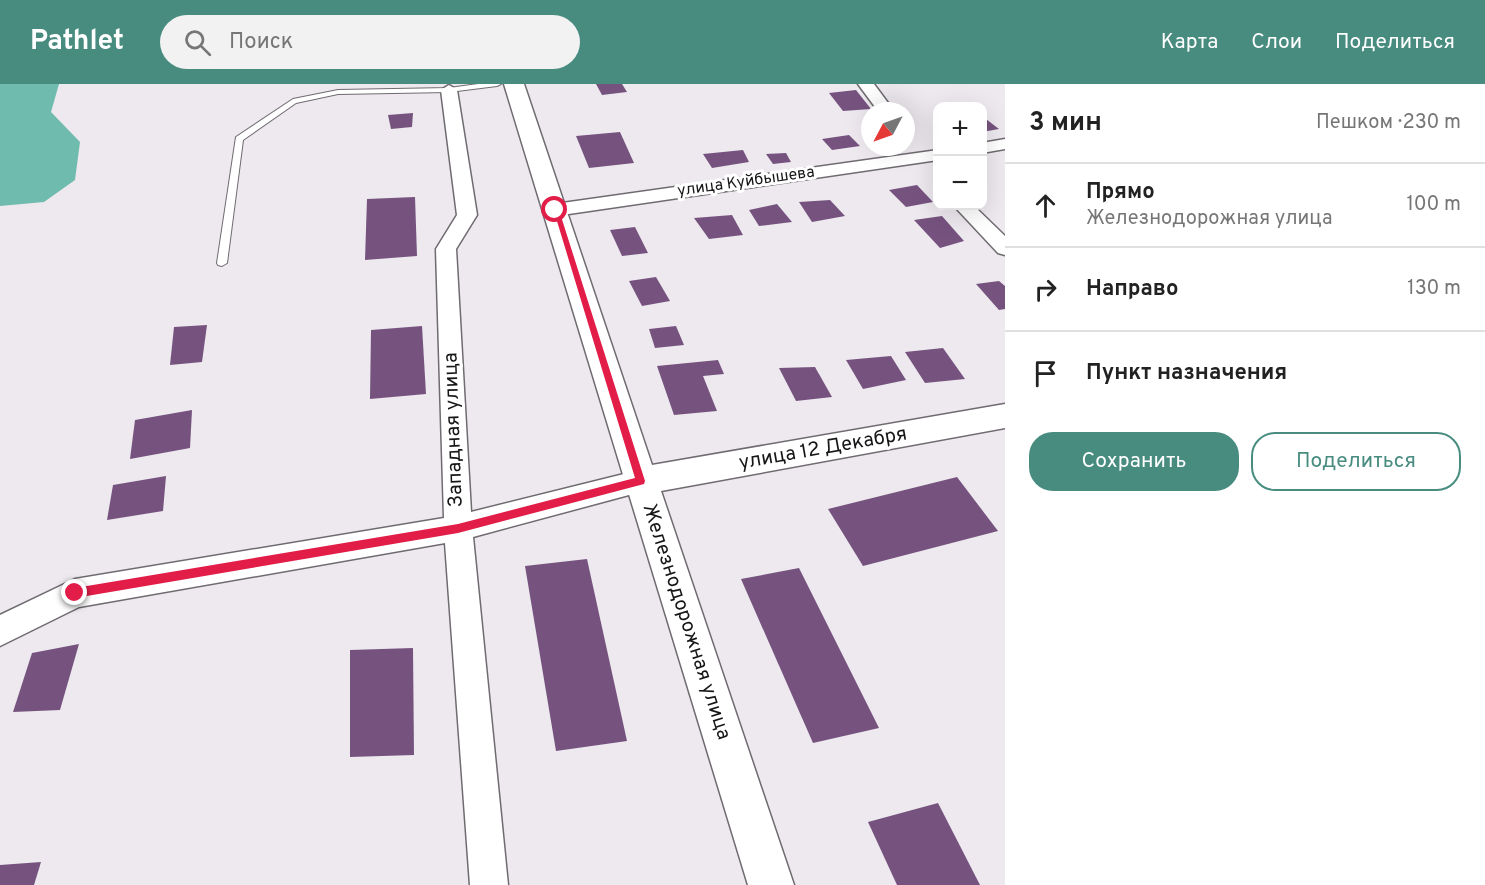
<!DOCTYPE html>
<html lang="ru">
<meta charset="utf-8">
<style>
:root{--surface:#fff;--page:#f2f2f2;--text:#222;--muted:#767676;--line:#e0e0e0;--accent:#488c80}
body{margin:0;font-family:Overpass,sans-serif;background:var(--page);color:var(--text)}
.controls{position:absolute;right:18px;top:18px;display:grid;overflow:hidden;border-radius:12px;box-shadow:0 6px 24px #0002}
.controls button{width:54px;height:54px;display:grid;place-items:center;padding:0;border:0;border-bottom:2px solid var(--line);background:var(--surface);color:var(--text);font:30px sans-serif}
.compass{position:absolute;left:861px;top:18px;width:54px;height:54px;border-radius:50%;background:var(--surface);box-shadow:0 6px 24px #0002;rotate:229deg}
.stop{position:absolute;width:18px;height:18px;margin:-14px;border:4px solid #e11d48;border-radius:50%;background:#fff}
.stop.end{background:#e11d48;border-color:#fff;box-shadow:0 2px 6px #0008}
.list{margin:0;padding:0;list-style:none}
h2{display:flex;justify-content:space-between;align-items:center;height:78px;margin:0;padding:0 24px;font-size:26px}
h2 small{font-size:20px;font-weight:400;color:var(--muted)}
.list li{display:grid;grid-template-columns:39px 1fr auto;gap:18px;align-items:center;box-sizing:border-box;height:84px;padding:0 24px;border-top:2px solid var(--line)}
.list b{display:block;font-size:22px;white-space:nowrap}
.list p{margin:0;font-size:20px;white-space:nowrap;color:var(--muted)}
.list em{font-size:20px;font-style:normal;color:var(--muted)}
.actions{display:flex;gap:12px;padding:18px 24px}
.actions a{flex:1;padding:14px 0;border:2px solid var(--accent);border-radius:24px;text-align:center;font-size:21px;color:var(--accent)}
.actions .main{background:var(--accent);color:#fff}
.icon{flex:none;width:33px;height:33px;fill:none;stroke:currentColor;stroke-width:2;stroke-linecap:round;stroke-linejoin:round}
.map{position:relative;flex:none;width:1005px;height:801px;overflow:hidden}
header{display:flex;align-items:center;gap:36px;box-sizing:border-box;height:84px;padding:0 30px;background:var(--accent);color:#fff}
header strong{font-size:28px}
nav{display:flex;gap:33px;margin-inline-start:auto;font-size:21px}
.search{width:420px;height:54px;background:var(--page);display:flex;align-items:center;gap:15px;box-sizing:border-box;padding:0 21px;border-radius:33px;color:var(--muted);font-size:22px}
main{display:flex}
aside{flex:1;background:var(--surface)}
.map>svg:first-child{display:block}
</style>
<header>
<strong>Pathlet</strong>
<div class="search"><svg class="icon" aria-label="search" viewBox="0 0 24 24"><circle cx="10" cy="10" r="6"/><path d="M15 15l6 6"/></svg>Поиск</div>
<nav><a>Карта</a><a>Слои</a><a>Поделиться</a></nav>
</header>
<main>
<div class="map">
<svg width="1005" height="801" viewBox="0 0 1005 801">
<rect width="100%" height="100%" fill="#ede9ef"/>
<path fill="#6fbbad" d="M0,0H59L51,28L80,58L75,96L44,118L0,122Z"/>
<g fill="#76537f">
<path d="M596,0H622L627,8L602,11Z"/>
<path d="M856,6L871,25L843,27L829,9Z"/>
<path d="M413,29L412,43L391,45L388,31Z"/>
<path d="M982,32L999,45L982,48Z"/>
<path d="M620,48L634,79L589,84L576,52Z"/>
<path d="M849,51L860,62L832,66L822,55Z"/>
<path d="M743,66L749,78L712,84L703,70Z"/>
<path d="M786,69L791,78L773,80L766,70Z"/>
<path d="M917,101L933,118L906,123L889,106Z"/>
<path d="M415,113L417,172L365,176L367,115Z"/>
<path d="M830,116L845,132L812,138L799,118Z"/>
<path d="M777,120L792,138L759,142L749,126Z"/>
<path d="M732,131L743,151L709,155L694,134Z"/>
<path d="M942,132L964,157L940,164L914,136Z"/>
<path d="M635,143L648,169L622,172L610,146Z"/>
<path d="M656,193L670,217L642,222L629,197Z"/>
<path d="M999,197L1005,202V225L999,226L976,200Z"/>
<path d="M207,241L202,278L170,281L174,243Z"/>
<path d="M422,242L426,310L370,315L371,246Z"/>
<path d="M676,242L684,261L655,264L649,245Z"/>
<path d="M943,264L965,295L925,299L905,268Z"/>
<path d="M891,272L906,296L863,305L846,276Z"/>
<path d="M718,276L724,290L703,292L717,327L674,331L657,282Z"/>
<path d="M815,283L832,313L796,317L779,284Z"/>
<path d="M192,326L190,364L130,375L135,336Z"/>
<path d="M166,392L163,427L107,436L113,401Z"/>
<path d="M957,393L998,447L863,482L828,425Z"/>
<path d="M587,475L627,657L556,667L525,482Z"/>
<path d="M799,484L879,644L813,659L741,495Z"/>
<path d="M79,560L60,626L13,628L32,569Z"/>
<path d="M413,564L414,671L350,673V566Z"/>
<path d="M938,719L980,801H897L868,738Z"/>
<path d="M41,778L34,801H0V781Z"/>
</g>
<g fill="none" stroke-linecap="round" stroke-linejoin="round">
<g stroke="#6f6b70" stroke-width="2">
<path id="service" d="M478,0H501L497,2L449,8L338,10L296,19L243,56L227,179L222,182L218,181L217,179L236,53L293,15L338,6L449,4Z"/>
</g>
<g stroke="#6f6b70" stroke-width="3">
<g id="minor">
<path d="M858,0H874L894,27H878Z"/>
<path d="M449,1L457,6L477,131L456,165L471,428L640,386L650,389L653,397L650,405L640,408L473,453L508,801H470L445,459L79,523L0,562V531L75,495L444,434L436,165L457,131L441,6Z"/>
<path d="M1005,55V65L982,69V59Z"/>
<path d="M938,66V76L555,132L548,130L545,126L548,122L555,120Z"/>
<path d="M954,122H974L1005,152V171L998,169Z"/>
</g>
</g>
<g stroke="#6f6b70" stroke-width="3">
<path id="tertiary" d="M504,0H524L652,381L1005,320V344L661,407L794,801H748Z"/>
</g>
<use href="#service" fill="#fff" fill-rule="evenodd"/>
<use href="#minor" fill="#fff" fill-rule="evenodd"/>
<use href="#tertiary" fill="#fff" fill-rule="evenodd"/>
</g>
<path fill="#e11d48" d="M553,124L559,126L645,397L644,400L458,449L75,514L71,512L70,509L75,504L458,440L635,394Z"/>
<g text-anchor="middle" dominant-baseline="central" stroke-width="6" stroke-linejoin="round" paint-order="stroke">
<g font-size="16" fill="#171517" stroke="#fff">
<text transform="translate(746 98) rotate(-8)">улица Куйбышева</text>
</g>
<g font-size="20" fill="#171517" stroke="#fff">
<text transform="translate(454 346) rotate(-92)">Западная улица</text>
<text transform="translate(823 365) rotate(-10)">улица 12 Декабря</text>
<text transform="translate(686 538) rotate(72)">Железнодорожная улица</text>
</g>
</g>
</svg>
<div class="controls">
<button>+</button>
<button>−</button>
</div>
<svg class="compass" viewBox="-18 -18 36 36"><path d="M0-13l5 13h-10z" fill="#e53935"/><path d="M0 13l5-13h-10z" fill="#767676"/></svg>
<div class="stop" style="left:555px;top:126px"></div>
<div class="stop end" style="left:75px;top:509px"></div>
</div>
<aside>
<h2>3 мин<small>Пешком · 230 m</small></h2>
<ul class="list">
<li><svg class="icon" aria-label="ahead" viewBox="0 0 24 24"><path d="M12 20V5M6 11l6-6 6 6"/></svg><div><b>Прямо</b><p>Железнодорожная улица</p></div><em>100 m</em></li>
<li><svg class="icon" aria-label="right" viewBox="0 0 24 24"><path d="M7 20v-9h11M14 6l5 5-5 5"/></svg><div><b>Направо</b></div><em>130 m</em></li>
<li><svg class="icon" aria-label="arrive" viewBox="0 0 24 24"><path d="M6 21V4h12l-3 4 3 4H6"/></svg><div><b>Пункт назначения</b></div></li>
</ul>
<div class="actions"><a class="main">Сохранить</a><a>Поделиться</a></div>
</aside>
</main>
